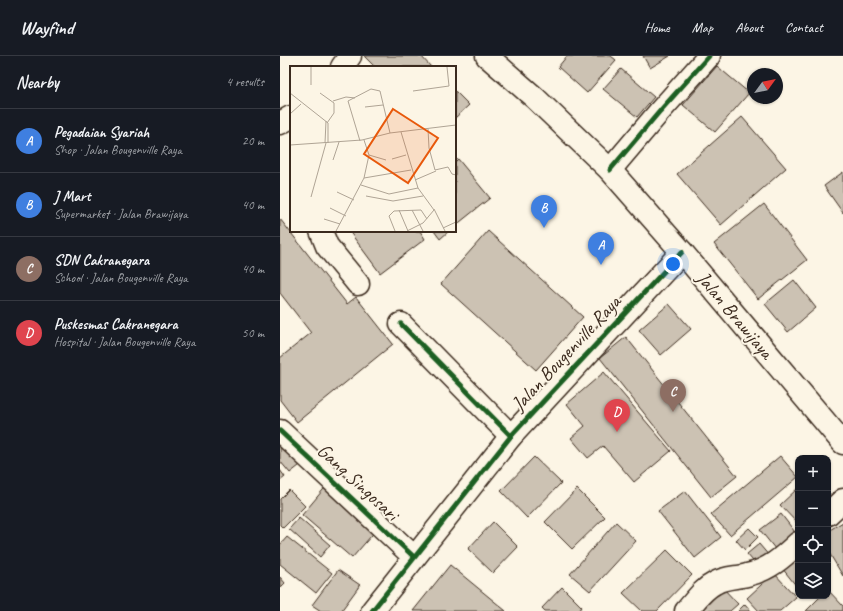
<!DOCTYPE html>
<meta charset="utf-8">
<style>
:root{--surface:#171b24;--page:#242831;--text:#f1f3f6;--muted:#9ea1a6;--line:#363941;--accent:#ea580c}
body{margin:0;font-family:Caveat,sans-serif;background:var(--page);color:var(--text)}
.controls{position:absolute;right:12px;bottom:12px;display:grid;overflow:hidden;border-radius:8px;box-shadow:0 1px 3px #0004}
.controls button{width:36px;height:36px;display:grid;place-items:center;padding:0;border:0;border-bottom:1px solid var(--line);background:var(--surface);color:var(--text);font:20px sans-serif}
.compass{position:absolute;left:467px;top:12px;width:36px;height:36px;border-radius:50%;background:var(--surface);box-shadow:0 1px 3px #0004;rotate:57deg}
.you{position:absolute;left:393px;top:208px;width:14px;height:14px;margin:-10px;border:3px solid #fff;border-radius:50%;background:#1a73e8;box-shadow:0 0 0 6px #1a73e833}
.badge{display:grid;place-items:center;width:26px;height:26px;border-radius:50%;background:var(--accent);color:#fff;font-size:13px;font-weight:700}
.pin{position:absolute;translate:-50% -33px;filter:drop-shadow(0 1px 2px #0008)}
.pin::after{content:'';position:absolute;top:21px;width:14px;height:12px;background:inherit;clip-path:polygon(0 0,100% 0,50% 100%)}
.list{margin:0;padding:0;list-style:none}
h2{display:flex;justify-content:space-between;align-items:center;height:52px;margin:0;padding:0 16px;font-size:17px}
h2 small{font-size:13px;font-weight:400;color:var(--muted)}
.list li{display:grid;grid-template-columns:26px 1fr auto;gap:12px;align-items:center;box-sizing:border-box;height:64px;padding:0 16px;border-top:1px solid var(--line)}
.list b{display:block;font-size:15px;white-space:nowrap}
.list p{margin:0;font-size:13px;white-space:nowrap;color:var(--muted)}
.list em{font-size:13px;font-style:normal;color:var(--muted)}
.icon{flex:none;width:22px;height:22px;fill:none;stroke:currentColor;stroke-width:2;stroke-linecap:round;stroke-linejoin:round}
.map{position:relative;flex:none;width:563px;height:555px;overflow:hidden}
header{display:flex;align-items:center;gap:24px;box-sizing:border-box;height:56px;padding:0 20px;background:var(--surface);border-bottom:1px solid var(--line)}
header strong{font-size:19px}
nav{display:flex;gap:22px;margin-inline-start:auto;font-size:14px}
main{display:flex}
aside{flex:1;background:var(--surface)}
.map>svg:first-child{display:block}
</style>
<header>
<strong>Wayfind</strong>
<nav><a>Home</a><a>Map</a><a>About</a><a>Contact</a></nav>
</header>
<main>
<aside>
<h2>Nearby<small>4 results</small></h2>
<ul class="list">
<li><span class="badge" style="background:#3f7fe0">A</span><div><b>Pegadaian Syariah</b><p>Shop · Jalan Bougenville Raya</p></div><em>20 m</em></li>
<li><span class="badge" style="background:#3f7fe0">B</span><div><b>J Mart</b><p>Supermarket · Jalan Brawijaya</p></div><em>40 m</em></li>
<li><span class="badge" style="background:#8d6e63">C</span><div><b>SDN Cakranegara</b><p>School · Jalan Bougenville Raya</p></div><em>40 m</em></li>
<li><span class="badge" style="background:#e0444e">D</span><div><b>Puskesmas Cakranegara</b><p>Hospital · Jalan Bougenville Raya</p></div><em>50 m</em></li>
</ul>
</aside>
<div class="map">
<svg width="563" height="555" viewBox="0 0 563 555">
<rect width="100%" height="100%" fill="#fcf5e5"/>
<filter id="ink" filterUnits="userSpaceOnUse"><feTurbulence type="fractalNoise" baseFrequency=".025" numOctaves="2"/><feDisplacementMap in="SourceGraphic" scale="8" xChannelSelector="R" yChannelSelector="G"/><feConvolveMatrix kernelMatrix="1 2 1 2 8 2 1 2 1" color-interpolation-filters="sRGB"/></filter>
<g filter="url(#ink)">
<g fill="#ccc2b3" stroke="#3b2a1e">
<path d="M84,0H141L151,11H95Z"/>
<path d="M287,0H331L336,4L307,37L278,11Z"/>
<path d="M363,0H390L370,12Z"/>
<path d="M437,10L469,37L435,76L403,49Z"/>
<path d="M341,13L374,41L357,61L323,33Z"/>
<path d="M175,35L189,49L175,62Z"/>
<path d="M462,61L506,112L441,169L397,118Z"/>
<path d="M178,103L210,142L175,170V106Z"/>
<path d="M563,116V157L544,130Z"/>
<path d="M484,148L527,204L478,243L434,188Z"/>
<path d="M0,163L67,248L76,241L113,288L17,366L0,344V302L31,277L0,237Z"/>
<path d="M69,175H140L145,183L100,217Z"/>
<path d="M154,175H169L160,183Z"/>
<path d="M208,175L303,261L256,314L161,228Z"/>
<path d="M514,224L536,252L508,276L485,248Z"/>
<path d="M389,248L411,273L381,299L359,274Z"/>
<path d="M346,281L457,420L431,441L320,302Z"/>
<path d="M324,316L391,395L354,426L323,390L308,402L291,382L305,370L287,348Z"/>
<path d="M0,377L24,406L10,417L0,405Z"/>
<path d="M500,400L518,421L450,479L431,458Z"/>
<path d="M254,401L281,427L247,462L221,435Z"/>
<path d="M0,414L5,421L0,425Z"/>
<path d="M48,428L98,472L72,502L22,459Z"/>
<path d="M518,432V468L500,449Z"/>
<path d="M297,433L325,461L292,493L265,466Z"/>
<path d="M9,434L25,450L3,472L0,469V443Z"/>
<path d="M405,435L441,481L415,502L378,455Z"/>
<path d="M501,458L518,480L500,499L480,474Z"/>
<path d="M19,462L50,489L40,501L9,473Z"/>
<path d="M213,466L238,491L213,517L188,493Z"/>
<path d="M336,466L356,485L310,535L290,518Z"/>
<path d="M563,466V520L548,495V475Z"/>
<path d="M469,472L478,481L465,494L456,484Z"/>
<path d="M7,481L52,517L36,537L0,508V489Z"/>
<path d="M479,488L490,501L478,511L467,498Z"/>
<path d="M387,494L412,519L377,555H362L343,537Z"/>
<path d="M518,498V532L502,512Z"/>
<path d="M170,509L226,555H133Z"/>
<path d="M58,514L80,529L61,555H41L32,549Z"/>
<path d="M494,517L516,541L500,555H479L467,542Z"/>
<path d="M0,521L5,527L0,532Z"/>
<path d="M282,531L302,551L299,555H265L262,552Z"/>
<path d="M442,531L458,548L450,555H416Z"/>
<path d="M548,534L563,550V555H526L541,540H548Z"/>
<path d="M465,548L471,555H458Z"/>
</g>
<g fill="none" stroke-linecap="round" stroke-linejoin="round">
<g stroke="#3b2a1e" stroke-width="25">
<g id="street">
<path d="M62,11L70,0"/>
<path d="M0,67L11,61"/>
<path d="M330,114L380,55L429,0"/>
<path d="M41,175L47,190L78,228"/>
<path d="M121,268L231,380"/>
<path d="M0,375L134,501"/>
<path d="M548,458L563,444"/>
<path d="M92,555L231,380L402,196"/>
<path d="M406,555C415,545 423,533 435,527C445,521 456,522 467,519C489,514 502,502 518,487"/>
</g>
</g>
<g stroke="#3b2a1e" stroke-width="25">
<path id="primary" d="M207,0L255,42L330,114L402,196L563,387"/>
</g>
<use href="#street" stroke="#fcf5e5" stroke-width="22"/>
<use href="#primary" stroke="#fcf5e5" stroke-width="22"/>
<g stroke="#fcf5e5" stroke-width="8">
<g id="cycleway">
<path d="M330,114L380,55L429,0"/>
<path d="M121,268L231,380"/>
<path d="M0,375L134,501"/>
<path d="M92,555L231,380L402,196"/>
</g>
</g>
<use href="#cycleway" stroke="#1b5e20" stroke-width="5"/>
</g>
</g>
<g text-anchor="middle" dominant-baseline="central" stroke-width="4" stroke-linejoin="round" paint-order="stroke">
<g font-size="20" fill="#3b2a1e" stroke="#fcf5e5">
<text transform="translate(455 259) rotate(50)">Jalan Brawijaya</text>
<text transform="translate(286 297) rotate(-47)">Jalan Bougenville Raya</text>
<text transform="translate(78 426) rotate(43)">Gang Singosari</text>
</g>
</g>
<g transform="translate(10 10)">
<rect width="166" height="166" fill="#fcf5e5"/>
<path fill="none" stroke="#afa495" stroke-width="1" d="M21,1V19M123,25L159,20L157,1M0,27L38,57V77M30,27L44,37V47L37,57M43,35L56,31L65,32M75,41L93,39M0,48L11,38M138,63L139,82L145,104L158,101L162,108L166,109M111,66L128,122L144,144L133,157L117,165M70,75L58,35L81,23L90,25L100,67M35,77L36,55M0,79L72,74L100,67L166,59M79,89L96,94M102,93L116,89M43,94L49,76M74,112L121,104M125,114L146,105M71,119L99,128L128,122M47,126L64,134M76,130L103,135L133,130M21,131L36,77M40,142L56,150M144,143L155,165M109,144L118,165M122,144L133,165M34,153L50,158M153,162L166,156M46,165L74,112L79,89L74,74M105,165L99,150L104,145L131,144L137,153"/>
<path fill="#e8590c" fill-opacity="0.15" stroke="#e8590c" stroke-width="2" d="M103,43L148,72L118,117L74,88Z"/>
<rect width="166" height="166" fill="none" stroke="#3b2a1e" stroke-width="2"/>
</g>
</svg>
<div class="controls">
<button>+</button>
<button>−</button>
<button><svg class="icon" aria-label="locate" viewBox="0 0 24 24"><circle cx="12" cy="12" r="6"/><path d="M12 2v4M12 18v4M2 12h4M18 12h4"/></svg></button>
<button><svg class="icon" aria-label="layers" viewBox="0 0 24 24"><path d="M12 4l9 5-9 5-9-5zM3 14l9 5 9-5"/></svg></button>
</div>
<svg class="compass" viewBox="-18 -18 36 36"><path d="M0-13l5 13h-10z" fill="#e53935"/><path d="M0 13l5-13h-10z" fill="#9ea1a6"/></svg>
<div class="you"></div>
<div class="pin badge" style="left:321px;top:209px;background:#3f7fe0">A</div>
<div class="pin badge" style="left:264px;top:172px;background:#3f7fe0">B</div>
<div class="pin badge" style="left:393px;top:356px;background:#8d6e63">C</div>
<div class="pin badge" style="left:337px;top:376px;background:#e0444e">D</div>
</div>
</main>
